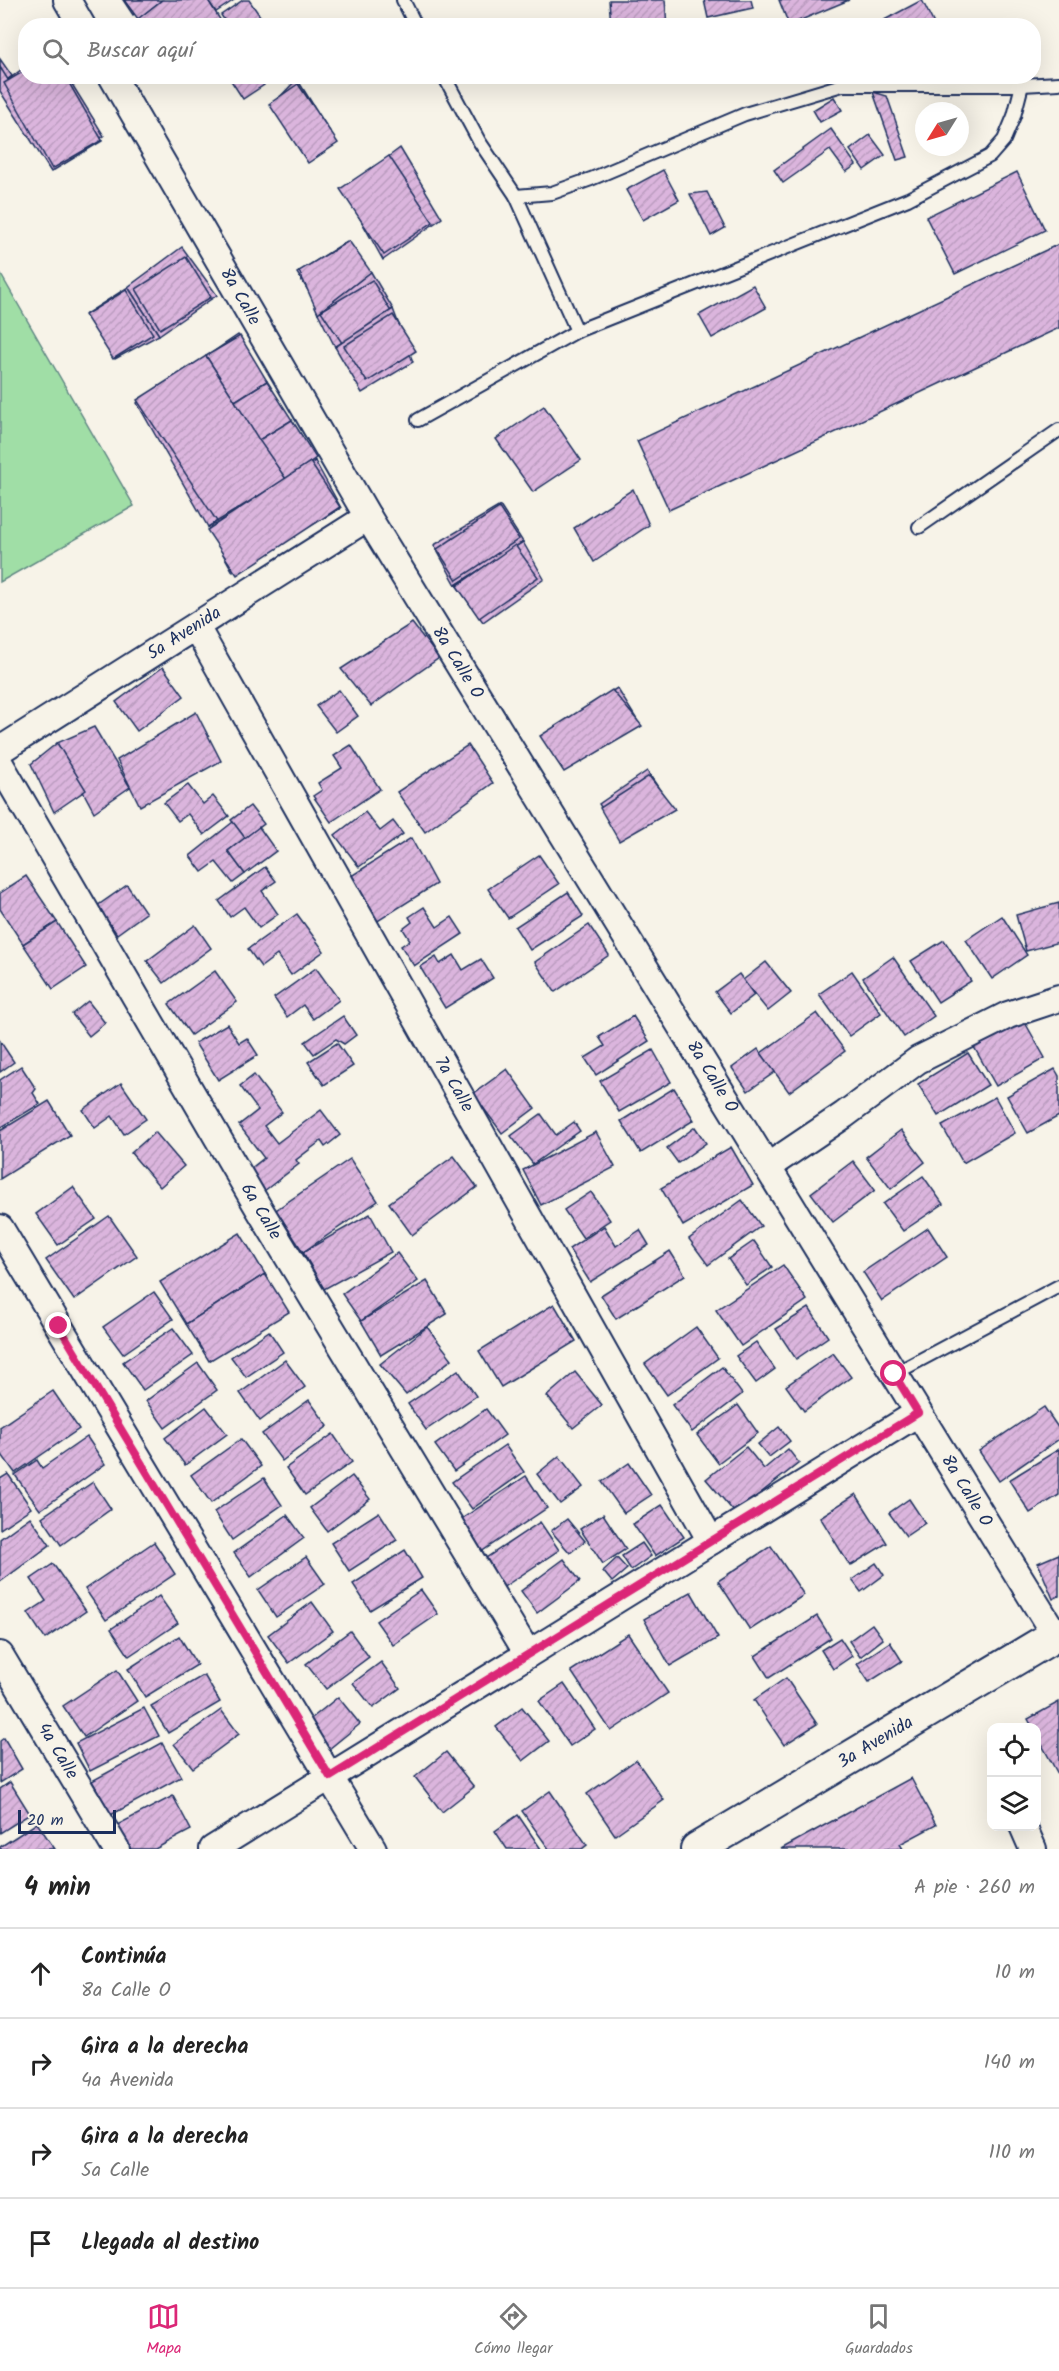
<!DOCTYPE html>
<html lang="es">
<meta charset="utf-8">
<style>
:root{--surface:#fff;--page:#f6f6f6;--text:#222;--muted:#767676;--line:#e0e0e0;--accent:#db2777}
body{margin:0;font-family:Kalam,sans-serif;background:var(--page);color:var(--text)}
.controls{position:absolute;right:18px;bottom:18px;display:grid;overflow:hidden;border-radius:12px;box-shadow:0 6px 24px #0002}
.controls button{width:54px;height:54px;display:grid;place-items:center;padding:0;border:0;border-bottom:2px solid var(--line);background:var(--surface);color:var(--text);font:30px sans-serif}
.compass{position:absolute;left:915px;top:102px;width:54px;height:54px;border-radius:50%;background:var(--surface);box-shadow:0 6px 24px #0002;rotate:233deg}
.scale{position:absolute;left:18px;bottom:15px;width:98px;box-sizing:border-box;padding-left:6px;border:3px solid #1b2f5e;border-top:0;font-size:16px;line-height:21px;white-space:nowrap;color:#1b2f5e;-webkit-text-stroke:4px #f7f3e8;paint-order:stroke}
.stop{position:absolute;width:18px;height:18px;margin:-14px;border:4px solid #db2777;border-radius:50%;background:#fff}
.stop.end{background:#db2777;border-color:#fff;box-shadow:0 2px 6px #0008}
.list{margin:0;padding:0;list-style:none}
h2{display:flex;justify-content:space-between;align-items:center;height:78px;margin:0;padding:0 24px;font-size:26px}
h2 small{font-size:20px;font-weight:400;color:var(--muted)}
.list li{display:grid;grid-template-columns:39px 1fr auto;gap:18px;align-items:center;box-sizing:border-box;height:90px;padding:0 24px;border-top:2px solid var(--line)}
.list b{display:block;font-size:22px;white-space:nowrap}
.list p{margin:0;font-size:20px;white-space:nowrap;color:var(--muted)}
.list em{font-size:20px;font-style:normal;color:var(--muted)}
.icon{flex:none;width:33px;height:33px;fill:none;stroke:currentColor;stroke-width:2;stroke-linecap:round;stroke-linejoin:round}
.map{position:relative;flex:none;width:1059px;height:1849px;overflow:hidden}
.search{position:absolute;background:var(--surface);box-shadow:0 6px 24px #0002;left:18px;right:18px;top:18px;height:66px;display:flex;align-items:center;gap:15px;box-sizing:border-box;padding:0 21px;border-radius:24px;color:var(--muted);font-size:22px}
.sheet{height:438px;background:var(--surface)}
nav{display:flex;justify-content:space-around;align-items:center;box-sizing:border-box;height:84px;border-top:2px solid var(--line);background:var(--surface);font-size:16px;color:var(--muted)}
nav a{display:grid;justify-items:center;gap:3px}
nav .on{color:var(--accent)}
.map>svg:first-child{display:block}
</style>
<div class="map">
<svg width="1059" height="1849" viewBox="0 0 1059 1849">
<defs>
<pattern id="building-hatch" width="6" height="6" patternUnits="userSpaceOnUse" patternTransform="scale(1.5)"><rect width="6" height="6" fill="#dbb5dd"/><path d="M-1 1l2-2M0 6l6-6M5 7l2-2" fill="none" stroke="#bb9cc0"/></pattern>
</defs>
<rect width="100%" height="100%" fill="#f7f3e8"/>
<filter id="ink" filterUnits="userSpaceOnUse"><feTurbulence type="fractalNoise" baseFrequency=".0167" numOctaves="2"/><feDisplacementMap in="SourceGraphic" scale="12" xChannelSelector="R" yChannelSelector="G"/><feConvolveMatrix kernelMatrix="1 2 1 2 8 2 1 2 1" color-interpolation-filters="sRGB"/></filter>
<g filter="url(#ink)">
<path fill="#a0dea6" stroke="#5e8682" stroke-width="1.5" d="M0,273L134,506L0,582Z"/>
<g fill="url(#building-hatch)" stroke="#1b2f5e" stroke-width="1.5">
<path d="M123,0H156L133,15Z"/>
<path d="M124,0H162L138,19Z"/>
<path d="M162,0H208L224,26H129Z"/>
<path d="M208,0H234L216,12Z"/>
<path d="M243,0H249L267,26H228L221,15Z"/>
<path d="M609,0H665L667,26H611Z"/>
<path d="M704,0H751L753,8L708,18Z"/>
<path d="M779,0H849L789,25Z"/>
<path d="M922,0L935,26H873Z"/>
<path d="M0,59L12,76L0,85Z"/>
<path d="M26,66V76H67L104,136L50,170L0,86Z"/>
<path d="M0,67L10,83L26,74V76H63L102,141L51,172L0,91Z"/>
<path d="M26,70V76H65L102,140L52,169L4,83Z"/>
<path d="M228,76H258L264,85L243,99Z"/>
<path d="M297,79L337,143L309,162L274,103Z"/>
<path d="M298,84L338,143L308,163L269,104Z"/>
<path d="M873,92L887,96L908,157L897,160Z"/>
<path d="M834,97L842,110L820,122L813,110Z"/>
<path d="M831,129L856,165L846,172L830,150L783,183L774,170Z"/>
<path d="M870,135L885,155L864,170L850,150Z"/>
<path d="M400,148L442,218L383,260L344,190Z"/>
<path d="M389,156L433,222L384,255L340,189Z"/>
<path d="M663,170L679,200L643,220L626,190Z"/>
<path d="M1017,172L1045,230L955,274L926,217Z"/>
<path d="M707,192L725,228L711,236L690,194Z"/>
<path d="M347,241L372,280L321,311L297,273Z"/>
<path d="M349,241L371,272L318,313L299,271Z"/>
<path d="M1059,244V328L669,510L637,441Z"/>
<path d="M182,247L217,295L159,335L128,287Z"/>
<path d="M186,257L211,297L160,329L136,289Z"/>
<path d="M371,272L393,309L335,347L318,313Z"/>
<path d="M372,280L393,315L344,346L321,311Z"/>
<path d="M753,285L766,308L712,338L699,315Z"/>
<path d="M128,287L159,335L115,359L86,314Z"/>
<path d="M126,290L153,334L113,359L85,315Z"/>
<path d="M393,309L413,362L362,393L335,347Z"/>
<path d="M393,315L416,351L367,382L344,346Z"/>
<path d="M238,335L315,461L208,527L137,403Z"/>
<path d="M240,336L267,381L235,401L206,356Z"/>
<path d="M206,356L286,479L218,523L137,400Z"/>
<path d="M267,381L292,420L259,440L235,401Z"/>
<path d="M544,406L581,460L533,492L496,439Z"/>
<path d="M292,420L316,458L286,479L259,440Z"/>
<path d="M315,461L341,508L233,572L208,527Z"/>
<path d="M310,462L340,507L237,575L207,530Z"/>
<path d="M633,489L649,525L594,562L574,528Z"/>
<path d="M500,506L523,542L456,585L434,545Z"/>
<path d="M499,508L519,539L457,580L437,549Z"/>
<path d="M523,542L544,579L483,622L456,585Z"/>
<path d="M515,545L538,577L479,618L457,586Z"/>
<path d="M412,623L439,658L371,706L341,669Z"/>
<path d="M163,667L184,696L137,731L116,702Z"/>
<path d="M617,688L639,723L567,768L545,734Z"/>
<path d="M339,690L358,716L336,732L316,706Z"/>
<path d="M612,690L642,726L564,772L540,736Z"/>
<path d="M196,712L221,761L140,806L117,760Z"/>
<path d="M94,727L130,787L94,812L57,743Z"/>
<path d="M57,743L86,790L54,812L31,764Z"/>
<path d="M351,745L380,789L331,822L313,796L322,790L318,783L342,768L334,756Z"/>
<path d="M468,745L493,783L425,832L397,792Z"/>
<path d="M647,771L671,806L621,838L599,804Z"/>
<path d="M649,776L675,809L619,841L600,808Z"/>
<path d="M188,785L203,804L213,796L229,816L204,835L188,814L178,821L164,803Z"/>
<path d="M250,806L264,824L245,838L231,820Z"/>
<path d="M365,812L380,831L393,821L403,834L359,867L335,835Z"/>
<path d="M233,822L245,838L228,851L245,874L233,883L216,862L202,872L190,856Z"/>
<path d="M259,827L276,851L245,874L228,851Z"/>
<path d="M411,838L436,884L373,924L348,878Z"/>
<path d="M539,855L559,884L508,918L488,889Z"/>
<path d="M265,867L276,881L262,891L278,914L259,928L244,907L230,917L219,901Z"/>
<path d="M26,876L57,922L23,944L0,909V893Z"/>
<path d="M127,885L146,913L117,934L97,906Z"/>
<path d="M568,892L583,916L530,950L515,927Z"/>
<path d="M1059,903V942L1026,951L1016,915Z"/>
<path d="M424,907L437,927L452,917L463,934L414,966L401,946L410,940L403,929L412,922L409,917Z"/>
<path d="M297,914L324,951L291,975L277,955L261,967L248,949Z"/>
<path d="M1002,916L1027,955L992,979L966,940Z"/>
<path d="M57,922L86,967L53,989L23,944Z"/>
<path d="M195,925L211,948L164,983L147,961Z"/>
<path d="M589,925L609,955L555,992L535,962Z"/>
<path d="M944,940L971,981L938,1002L911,961Z"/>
<path d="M454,955L463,970L481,959L493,978L445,1008L420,967L436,957L440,964Z"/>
<path d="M893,957L934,1016L904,1037L863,978Z"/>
<path d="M766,962L791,993L768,1011L743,980Z"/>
<path d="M316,968L339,1000L313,1019L303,1005L287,1017L274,998Z"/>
<path d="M215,971L237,1002L191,1035L169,1004Z"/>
<path d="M852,971L881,1013L849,1036L819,994Z"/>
<path d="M739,974L754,995L731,1013L715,992Z"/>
<path d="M88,1001L105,1023L89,1036L72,1014Z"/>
<path d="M817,1013L845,1051L789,1092L761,1053Z"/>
<path d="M343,1016L356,1035L344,1044L336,1039L314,1054L305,1042Z"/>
<path d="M633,1016L649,1041L596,1075L585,1058L605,1046L599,1037Z"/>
<path d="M1023,1019L1045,1058L996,1086L974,1047Z"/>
<path d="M227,1024L239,1043L247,1038L258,1055L218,1080L195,1043Z"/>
<path d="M0,1041L14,1062L0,1072Z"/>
<path d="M337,1043L353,1066L324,1085L308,1062Z"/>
<path d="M758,1049L775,1072L748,1091L732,1068Z"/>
<path d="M653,1050L671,1082L619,1112L600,1081Z"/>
<path d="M968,1053L988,1085L938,1116L918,1084Z"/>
<path d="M21,1066L36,1089L33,1093L40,1104L0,1128V1080Z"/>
<path d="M507,1069L535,1108L502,1133L473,1094Z"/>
<path d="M1055,1069L1059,1076V1116L1028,1133L1007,1096Z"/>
<path d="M254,1075L282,1112L264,1126L277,1143L321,1110L340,1135L325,1147L321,1141L296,1160L299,1164L264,1191L249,1170L264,1158L239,1125L258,1110L240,1086Z"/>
<path d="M121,1083L146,1119L124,1134L112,1116L95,1128L83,1110Z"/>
<path d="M674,1088L694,1120L641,1153L621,1121Z"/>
<path d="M995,1097L1015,1133L963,1163L942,1126Z"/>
<path d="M49,1101L70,1135L0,1179V1131Z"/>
<path d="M541,1114L556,1135L574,1122L580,1131L533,1164L511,1136Z"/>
<path d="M695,1127L706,1143L678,1163L667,1148Z"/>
<path d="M901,1130L925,1162L891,1189L866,1157Z"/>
<path d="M155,1132L184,1166L160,1187L131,1153Z"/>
<path d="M596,1132L615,1167L541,1205L523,1170Z"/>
<path d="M731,1147L753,1185L683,1226L661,1188Z"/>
<path d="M454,1156L477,1187L412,1235L389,1203Z"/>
<path d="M350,1159L378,1201L303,1252L276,1210Z"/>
<path d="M853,1161L875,1190L833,1222L811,1193Z"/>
<path d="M923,1176L943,1204L903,1231L883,1204Z"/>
<path d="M73,1187L96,1219L58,1245L36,1214Z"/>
<path d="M591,1192L610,1220L583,1238L564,1210Z"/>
<path d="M742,1200L761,1226L708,1265L689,1239Z"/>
<path d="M370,1214L391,1252L324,1289L303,1252Z"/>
<path d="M109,1216L137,1256L74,1300L46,1260Z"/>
<path d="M604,1226L616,1246L640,1230L649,1245L590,1282L569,1249Z"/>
<path d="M928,1228L947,1257L882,1301L863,1272Z"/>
<path d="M240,1233L265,1274L186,1324L160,1282Z"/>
<path d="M754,1241L772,1267L746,1285L728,1259Z"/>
<path d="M670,1251L685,1275L616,1319L601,1295Z"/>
<path d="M397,1253L418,1281L361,1321L342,1294Z"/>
<path d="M783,1265L807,1300L741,1346L716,1310Z"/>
<path d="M265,1274L289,1312L209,1361L186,1324Z"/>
<path d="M427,1281L447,1314L381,1355L361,1321Z"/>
<path d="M154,1292L173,1319L123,1354L103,1327Z"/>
<path d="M554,1304L576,1341L501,1387L479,1351Z"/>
<path d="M809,1308L828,1337L796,1359L776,1329Z"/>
<path d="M427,1327L452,1359L406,1395L380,1364Z"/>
<path d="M696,1327L718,1358L667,1395L645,1364Z"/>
<path d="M173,1328L193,1355L143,1390L123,1362Z"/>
<path d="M269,1331L283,1352L246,1377L231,1357Z"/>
<path d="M756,1342L775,1369L756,1383L736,1356Z"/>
<path d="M833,1353L851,1377L804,1411L786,1386Z"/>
<path d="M285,1360L305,1387L260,1421L240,1393Z"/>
<path d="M198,1363L217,1390L165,1428L146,1401Z"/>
<path d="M722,1367L742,1394L692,1432L672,1405Z"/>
<path d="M458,1370L476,1396L426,1430L408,1404Z"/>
<path d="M575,1372L602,1405L573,1428L547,1396Z"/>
<path d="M53,1391L79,1429L15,1473L0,1452V1427Z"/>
<path d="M309,1400L328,1426L282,1461L262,1434Z"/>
<path d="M738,1405L758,1433L718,1463L697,1435Z"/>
<path d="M206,1407L227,1434L185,1465L165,1438Z"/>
<path d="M1044,1407L1059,1429V1439L999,1481L979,1451Z"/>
<path d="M486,1409L505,1435L454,1471L435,1445Z"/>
<path d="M779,1427L790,1441L769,1457L758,1444Z"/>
<path d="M333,1434L352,1462L305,1495L286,1468Z"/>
<path d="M87,1437L105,1464L40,1510L15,1475L37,1460L42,1468Z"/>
<path d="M241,1439L261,1466L211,1503L191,1475Z"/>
<path d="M505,1445L524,1472L472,1509L452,1482Z"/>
<path d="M746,1447L764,1469L788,1449L799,1463L735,1513L706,1479Z"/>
<path d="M1059,1449V1495L1030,1513L1009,1480Z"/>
<path d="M559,1456L583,1487L560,1504L537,1474Z"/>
<path d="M629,1463L651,1495L624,1513L602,1482Z"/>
<path d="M8,1474L31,1508L0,1529V1479Z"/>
<path d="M352,1476L370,1499L327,1531L310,1508Z"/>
<path d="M526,1476L547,1508L481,1552L460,1520Z"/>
<path d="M264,1478L282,1505L232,1540L214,1512Z"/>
<path d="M93,1482L111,1509L61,1545L42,1517Z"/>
<path d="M856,1494L887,1543L850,1566L820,1517Z"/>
<path d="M909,1499L925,1523L906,1536L889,1513Z"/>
<path d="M662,1505L684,1537L655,1556L633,1524Z"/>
<path d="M379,1512L397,1540L349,1571L331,1543Z"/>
<path d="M603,1514L626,1549L603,1564L580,1529Z"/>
<path d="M287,1515L304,1538L251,1577L234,1553Z"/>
<path d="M30,1517L50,1545L0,1582V1539Z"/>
<path d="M567,1519L585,1541L570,1553L551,1531Z"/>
<path d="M540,1522L559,1550L502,1588L483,1560Z"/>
<path d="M154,1542L175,1574L106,1620L85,1589Z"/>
<path d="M642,1543L651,1556L631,1570L622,1556Z"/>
<path d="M771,1546L804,1595L750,1630L718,1581Z"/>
<path d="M405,1550L422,1578L370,1610L353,1584Z"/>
<path d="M1059,1554V1596L1053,1599L1038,1563Z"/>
<path d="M306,1557L325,1584L276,1617L258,1590Z"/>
<path d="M617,1558L627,1569L612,1582L603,1571Z"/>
<path d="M564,1559L580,1581L537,1613L521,1591Z"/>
<path d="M876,1563L884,1575L861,1592L852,1580Z"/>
<path d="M53,1564L86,1611L45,1639L28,1613L46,1601L31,1579Z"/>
<path d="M421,1590L438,1614L393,1645L376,1621Z"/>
<path d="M691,1592L718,1638L670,1666L644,1619Z"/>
<path d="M159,1596L178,1623L129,1656L111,1629Z"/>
<path d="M312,1602L333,1631L289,1663L268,1635Z"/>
<path d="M817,1616L831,1638L769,1678L755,1656Z"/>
<path d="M872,1624L883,1639L860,1657L849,1641Z"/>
<path d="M350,1631L369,1657L326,1689L306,1664Z"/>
<path d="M628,1634L668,1693L611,1731L571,1671Z"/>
<path d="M179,1636L197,1665L145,1697L128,1669Z"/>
<path d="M840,1638L852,1656L833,1669L821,1650Z"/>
<path d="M890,1642L902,1661L869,1682L857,1664Z"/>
<path d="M381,1662L400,1688L373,1708L353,1683Z"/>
<path d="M117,1670L137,1701L84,1737L63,1706Z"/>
<path d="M204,1675L220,1702L168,1733L151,1706Z"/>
<path d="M786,1678L817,1724L784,1745L754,1700Z"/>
<path d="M564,1684L595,1729L570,1746L539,1701Z"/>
<path d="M338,1697L360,1724L329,1749L307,1722Z"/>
<path d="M1059,1702V1776L1036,1734V1728H1033L1028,1719Z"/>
<path d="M522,1707L549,1741L523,1761L496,1727Z"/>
<path d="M144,1708L159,1736L90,1771L76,1743Z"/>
<path d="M221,1710L239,1734L193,1768L174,1744Z"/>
<path d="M4,1738L22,1769L0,1783V1741Z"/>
<path d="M162,1743L181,1777L111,1815L92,1781Z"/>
<path d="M446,1752L474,1787L442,1812L415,1777Z"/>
<path d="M636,1760L664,1800L615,1835L587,1794Z"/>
<path d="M911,1778L936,1825L900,1844L903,1849H781Z"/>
<path d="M10,1782L30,1814L0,1833V1789Z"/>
<path d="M550,1791L587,1845L582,1849H549L522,1811Z"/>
<path d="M173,1796L191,1830L155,1849H129L117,1825Z"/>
<path d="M518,1815L541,1849H507L495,1831Z"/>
<path d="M37,1823L55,1849H0V1847Z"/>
</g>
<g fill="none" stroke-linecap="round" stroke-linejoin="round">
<g stroke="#1b2f5e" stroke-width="16">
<g id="service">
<path d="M403,0L416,26"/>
<path d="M444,76L479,141L516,196L552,193L591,179L745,114L842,85H1022L1059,83"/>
<path d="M516,196L577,331L908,199L990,156L1004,140L1014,116L1022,85"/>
<path d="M418,420L577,331"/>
<path d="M919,527L1059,430"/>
<path d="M894,1374L1059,1286"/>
</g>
</g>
<g stroke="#1b2f5e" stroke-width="30">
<g id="minor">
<path d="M67,0L82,26"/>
<path id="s1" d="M112,76L368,517L1055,1635"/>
<path id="s2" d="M196,627L711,1541"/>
<path id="s3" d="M0,750L368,517"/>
<path id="s4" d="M0,764L258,1207L528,1654"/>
<path d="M767,1167L844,1115L918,1060L1008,1015L1059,998"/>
<path d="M0,1228L373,1849"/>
<path id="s5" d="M0,1655L116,1849"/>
<path d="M1023,1826L1033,1849"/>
<path d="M213,1849L918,1413"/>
</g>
</g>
<g stroke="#1b2f5e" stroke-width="36">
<g id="tertiary">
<path id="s6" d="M697,1849L1059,1633"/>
</g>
</g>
<use href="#service" stroke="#f7f3e8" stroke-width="12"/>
<use href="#minor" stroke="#f7f3e8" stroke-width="26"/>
<use href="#tertiary" stroke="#f7f3e8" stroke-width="32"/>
</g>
</g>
<g fill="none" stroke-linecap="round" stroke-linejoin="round" filter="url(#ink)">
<path stroke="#db2777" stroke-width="8" d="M59,1326L330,1777L918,1413L894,1374"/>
</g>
<g text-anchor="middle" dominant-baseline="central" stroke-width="4.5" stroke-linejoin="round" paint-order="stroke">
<g font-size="18" fill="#1b2f5e" stroke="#f7f3e8">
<text stroke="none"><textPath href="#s1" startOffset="255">8a Calle</textPath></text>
<text stroke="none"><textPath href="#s3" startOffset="218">5a Avenida</textPath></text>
<text stroke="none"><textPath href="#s1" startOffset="681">8a Calle O</textPath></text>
<text stroke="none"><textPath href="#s1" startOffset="1167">8a Calle O</textPath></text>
<text stroke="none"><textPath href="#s2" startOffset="525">7a Calle</textPath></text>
<text stroke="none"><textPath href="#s4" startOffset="518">6a Calle</textPath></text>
<text stroke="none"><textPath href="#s1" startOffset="1653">8a Calle O</textPath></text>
<text stroke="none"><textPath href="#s6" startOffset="208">3a Avenida</textPath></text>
<text stroke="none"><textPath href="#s5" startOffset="112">4a Calle</textPath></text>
</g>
</g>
</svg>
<div class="controls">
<button><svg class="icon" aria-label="locate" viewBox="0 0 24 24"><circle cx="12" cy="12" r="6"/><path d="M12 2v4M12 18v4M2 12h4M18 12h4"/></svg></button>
<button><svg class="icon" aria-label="layers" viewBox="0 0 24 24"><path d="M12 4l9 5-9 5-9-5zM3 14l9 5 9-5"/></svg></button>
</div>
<svg class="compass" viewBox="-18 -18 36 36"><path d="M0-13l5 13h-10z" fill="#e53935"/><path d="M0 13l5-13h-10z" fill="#767676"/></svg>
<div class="scale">20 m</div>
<div class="stop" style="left:894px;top:1374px"></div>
<div class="stop end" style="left:59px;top:1326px"></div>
<div class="search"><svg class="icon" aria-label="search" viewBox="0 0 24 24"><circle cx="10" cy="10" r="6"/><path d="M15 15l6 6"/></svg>Buscar aquí</div>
</div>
<section class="sheet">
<h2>4 min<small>A pie · 260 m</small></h2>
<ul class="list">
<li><svg class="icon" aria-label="ahead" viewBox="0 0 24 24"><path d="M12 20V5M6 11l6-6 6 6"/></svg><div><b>Continúa</b><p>8a Calle O</p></div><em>10 m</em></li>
<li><svg class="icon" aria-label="right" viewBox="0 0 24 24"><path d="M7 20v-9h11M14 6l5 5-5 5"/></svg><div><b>Gira a la derecha</b><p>4a Avenida</p></div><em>140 m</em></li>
<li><svg class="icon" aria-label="right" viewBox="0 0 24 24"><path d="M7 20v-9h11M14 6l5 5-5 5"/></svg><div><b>Gira a la derecha</b><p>5a Calle</p></div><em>110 m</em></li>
<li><svg class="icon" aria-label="arrive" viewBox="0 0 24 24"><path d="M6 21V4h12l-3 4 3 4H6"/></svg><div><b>Llegada al destino</b></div></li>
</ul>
</section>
<nav>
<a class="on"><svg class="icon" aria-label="map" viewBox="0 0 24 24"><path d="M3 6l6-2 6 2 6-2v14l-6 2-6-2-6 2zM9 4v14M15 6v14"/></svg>Mapa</a>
<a><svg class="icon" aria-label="directions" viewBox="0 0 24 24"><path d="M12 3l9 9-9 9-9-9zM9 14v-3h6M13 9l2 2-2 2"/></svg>Cómo llegar</a>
<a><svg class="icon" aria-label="saved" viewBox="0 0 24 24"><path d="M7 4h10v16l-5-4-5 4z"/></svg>Guardados</a>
</nav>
